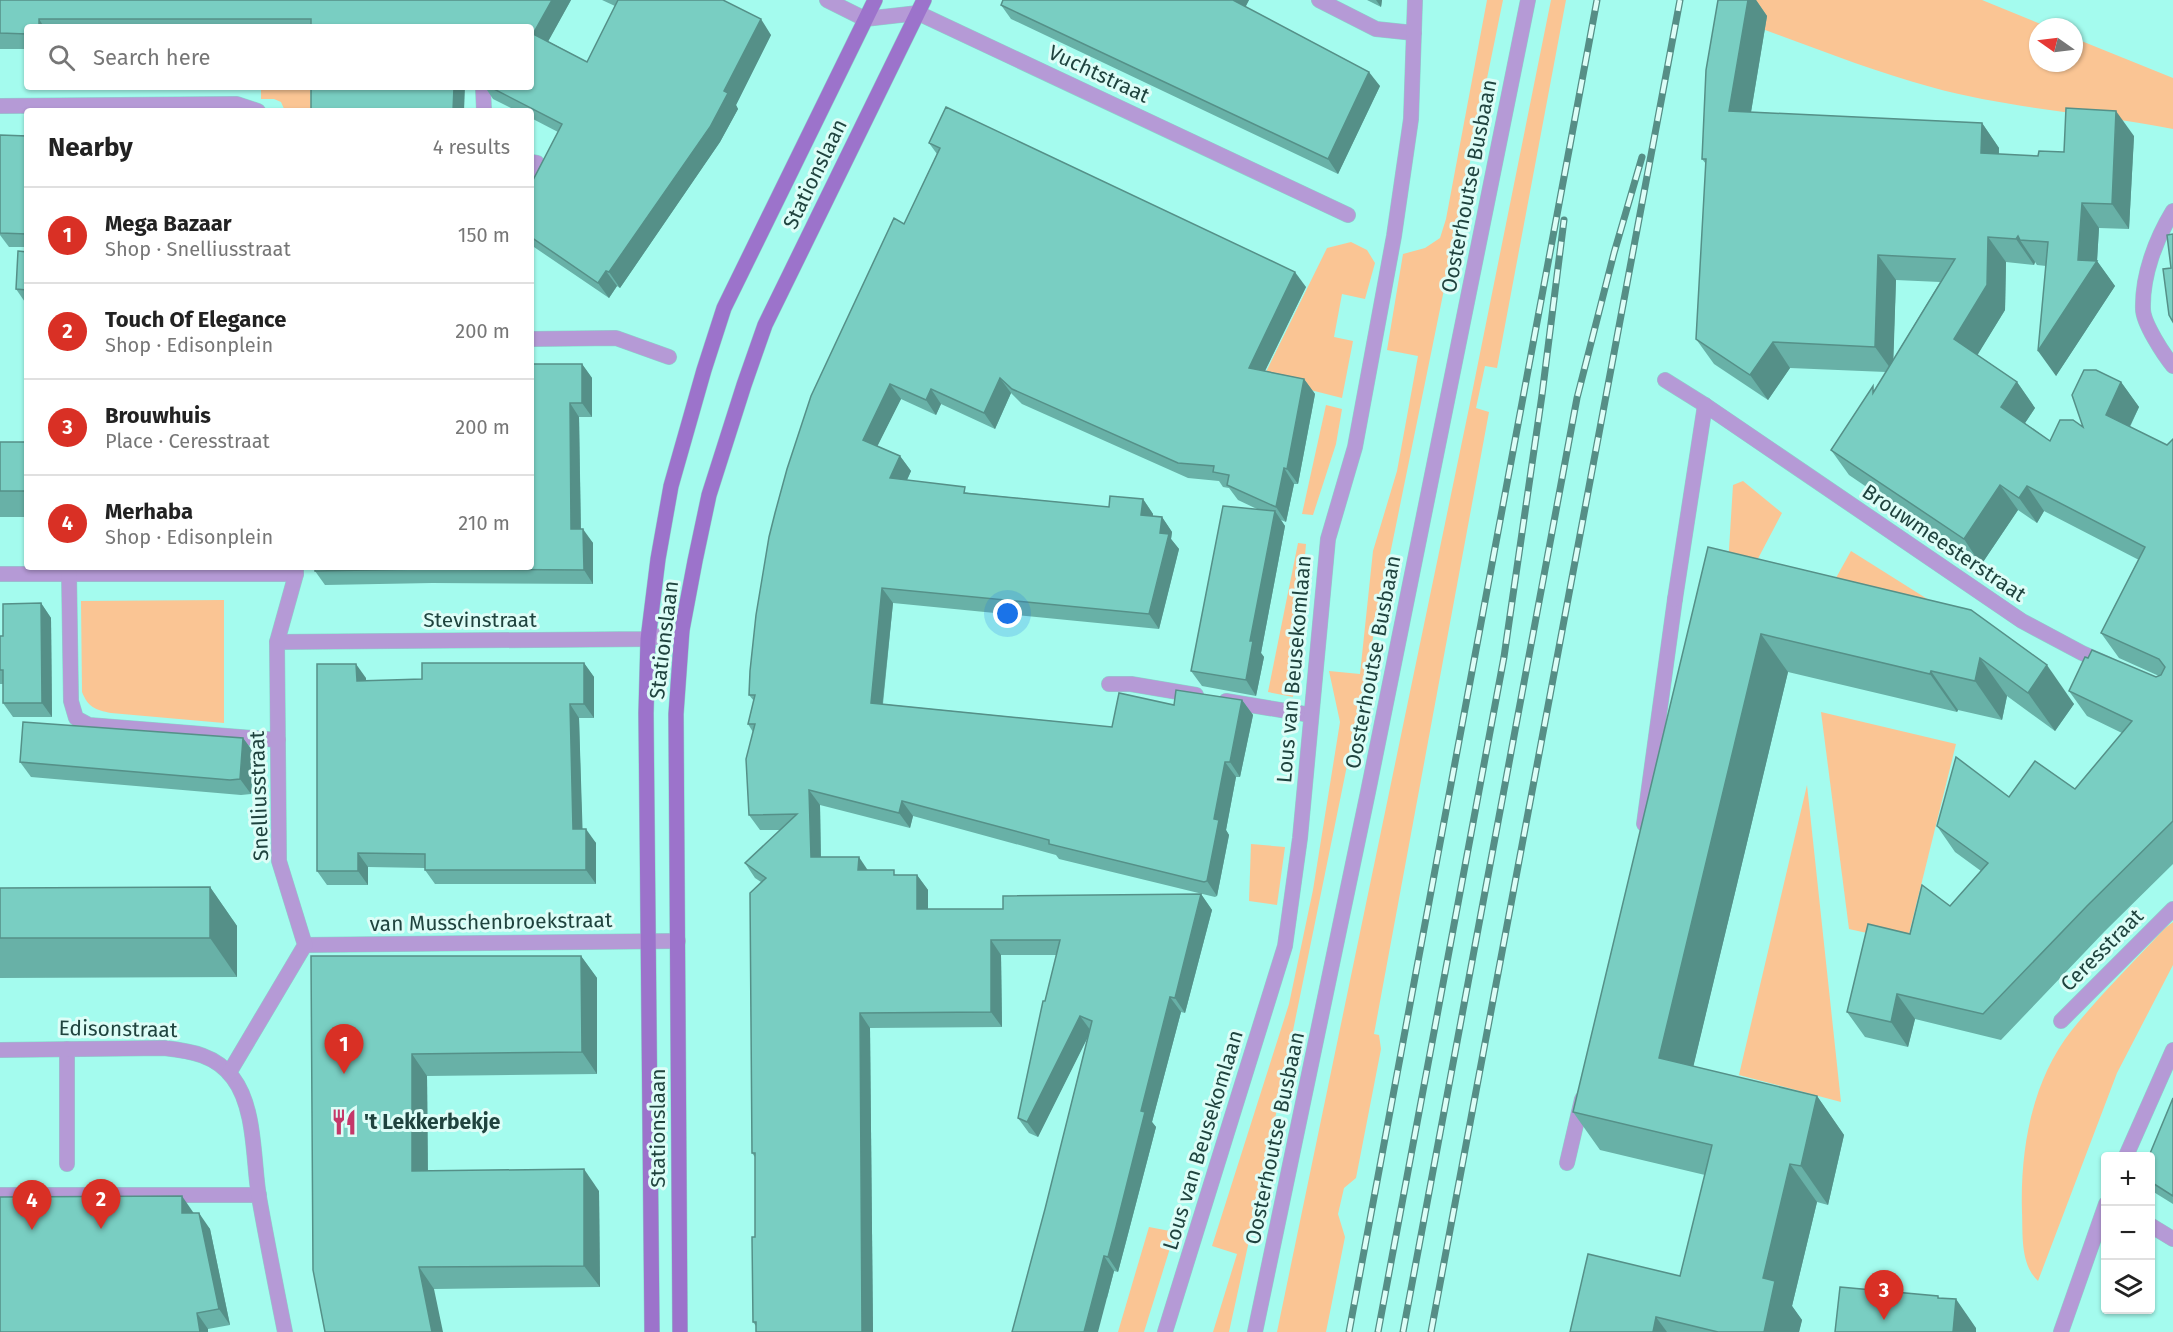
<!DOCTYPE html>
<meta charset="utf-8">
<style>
:root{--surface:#fff;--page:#f2f2f2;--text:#222;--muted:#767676;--line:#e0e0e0;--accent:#d93025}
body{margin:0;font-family:"Fira Sans",sans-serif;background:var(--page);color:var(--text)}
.controls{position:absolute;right:18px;bottom:18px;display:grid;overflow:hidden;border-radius:6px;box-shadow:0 2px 4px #0004}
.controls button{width:54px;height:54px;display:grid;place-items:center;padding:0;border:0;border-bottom:2px solid var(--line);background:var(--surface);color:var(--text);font:30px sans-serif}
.compass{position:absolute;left:2029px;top:18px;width:54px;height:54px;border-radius:50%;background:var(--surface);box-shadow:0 2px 4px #0004;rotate:284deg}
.you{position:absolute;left:1008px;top:614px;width:21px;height:21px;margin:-15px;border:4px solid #fff;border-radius:50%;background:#1a73e8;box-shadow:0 0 0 9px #1a73e833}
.badge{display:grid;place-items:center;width:39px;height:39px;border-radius:50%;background:var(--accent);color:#fff;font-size:20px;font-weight:700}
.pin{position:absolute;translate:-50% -50px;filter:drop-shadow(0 2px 3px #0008)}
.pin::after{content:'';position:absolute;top:32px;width:21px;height:18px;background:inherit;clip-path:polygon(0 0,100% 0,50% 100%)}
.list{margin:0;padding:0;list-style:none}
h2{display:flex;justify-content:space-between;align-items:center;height:78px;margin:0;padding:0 24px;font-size:26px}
h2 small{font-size:20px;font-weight:400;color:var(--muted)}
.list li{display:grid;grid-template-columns:39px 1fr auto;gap:18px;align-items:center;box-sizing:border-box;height:96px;padding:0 24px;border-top:2px solid var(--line)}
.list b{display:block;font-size:22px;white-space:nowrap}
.list p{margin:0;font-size:20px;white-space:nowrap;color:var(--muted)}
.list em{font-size:20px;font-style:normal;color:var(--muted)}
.icon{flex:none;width:33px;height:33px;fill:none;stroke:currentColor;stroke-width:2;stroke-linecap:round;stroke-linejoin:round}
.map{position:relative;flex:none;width:2173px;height:1332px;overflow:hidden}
.search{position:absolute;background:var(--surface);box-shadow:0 2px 4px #0004;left:24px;top:24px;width:510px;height:66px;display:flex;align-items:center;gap:15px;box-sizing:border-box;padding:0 21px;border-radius:6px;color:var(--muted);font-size:22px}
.panel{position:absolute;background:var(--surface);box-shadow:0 2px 4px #0004;left:24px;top:108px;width:510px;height:462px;border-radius:6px}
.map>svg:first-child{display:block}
</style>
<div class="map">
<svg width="2173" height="1332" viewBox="0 0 2173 1332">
<rect width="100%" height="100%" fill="#a4fbee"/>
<g fill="#fac594">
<path d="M1487,0H1503L1265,1168L1229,1332H1213L1237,1254L1212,1246L1289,1004L1313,890L1340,722L1329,671L1360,674L1373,551L1397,471L1418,356L1387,350L1403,254L1425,248L1440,238L1446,219Z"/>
<path d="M1551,0H1566L1497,368L1485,366L1476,408L1489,412L1374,1034L1379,1035L1381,1049L1356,1178L1344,1188L1338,1214L1345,1237L1326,1332H1277L1469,408Z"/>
<path d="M1741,0H1982L2048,27H2038V63H2074V38L2173,78V129C2093,113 2010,109 1931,87C1866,69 1802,43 1738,20Z"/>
<path d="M261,87H310L311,111H285L281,102L274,99H261Z"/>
<path d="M1351,242L1367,250L1375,263L1365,299L1342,294L1334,337L1353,341L1342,398L1263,378L1327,248Z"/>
<path d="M1326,405L1342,409L1336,444L1313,515L1302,514Z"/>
<path d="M1743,481L1782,513L1742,589L1721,678L1733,485Z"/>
<path d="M1298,543L1306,544L1293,697L1268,692Z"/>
<path d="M1851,551L1975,629L1827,594Z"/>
<path d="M224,600V723L111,713C95,710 88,707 82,692L81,601Z"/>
<path d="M1821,712L1956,744L1907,942L1849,929Z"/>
<path d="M1807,785L1841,1102L1739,1075Z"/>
<path d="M1251,844L1285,847L1277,905L1249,901Z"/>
<path d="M2173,922V965L2117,1073L2038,1281C2020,1264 2023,1234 2022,1212C2020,1149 2032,1080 2072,1030C2099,996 2135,961 2164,929Z"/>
<path d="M1149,1227L1175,1232L1144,1332H1118Z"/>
</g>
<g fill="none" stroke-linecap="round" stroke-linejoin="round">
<g stroke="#89d6cb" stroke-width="16">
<g id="service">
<path d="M1319,0L1376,29L1414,33"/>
<path d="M483,87L484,111"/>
<path d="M531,162L537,163L531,181"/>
<path d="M1109,684H1131L1196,695"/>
<path d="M1226,701L1311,715"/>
<path d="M1644,824L1675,599"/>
<path d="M1567,1163L1582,1099"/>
<path d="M67,1164V1049"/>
<path d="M1255,1332L1368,792L1528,0"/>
</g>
</g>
<g stroke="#89d6cb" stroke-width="16">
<path id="pedestrian" d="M0,1195H259"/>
</g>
<g stroke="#89d6cb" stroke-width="16">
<g id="minor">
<path d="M827,0L865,19L918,13L1348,215"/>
<path d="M0,106L237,104L258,111"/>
<path d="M2173,211C2156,239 2142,275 2143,309C2143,323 2164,355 2173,366"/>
<path d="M531,339L616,338L669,357"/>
<path d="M1665,380L1705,405L2022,621L2082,653L2107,664"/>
<path d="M0,574H296"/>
<path d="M69,574L71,701L76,718L89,725L278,740"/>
<path d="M1675,599L1705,405"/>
<path d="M277,642L648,639L682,630"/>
<path d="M305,945L678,941"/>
<path d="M2061,1021L2173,909"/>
<path d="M0,1050L164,1048C191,1051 216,1055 233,1078C256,1108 253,1162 259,1197C267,1242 276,1287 285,1332"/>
<path d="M229,1073L305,945L279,861L277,642L296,574V567"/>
<path d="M2126,1156L2173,1050"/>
<path d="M2150,1225L2173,1239"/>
<path d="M1165,1332L1285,946L1300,838L1328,539L1355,447L1394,236L1411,119L1415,0"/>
<path d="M2061,1332L2106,1204"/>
</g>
</g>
<g stroke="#89d6cb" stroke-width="16">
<g id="secondary">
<path d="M652,1332L646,713L648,639L658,559L671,486L704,370L724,308L875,0"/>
<path d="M680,1332L676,714L682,630L695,561L709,495L744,385L765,325L924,0"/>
</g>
</g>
<use href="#service" stroke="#b59ad6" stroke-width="15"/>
<use href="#pedestrian" stroke="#b59ad6" stroke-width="15"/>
<use href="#minor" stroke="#b59ad6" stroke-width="15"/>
<use href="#secondary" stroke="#9c73cb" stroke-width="15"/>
<g stroke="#568e86" stroke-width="7">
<g id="rail">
<path d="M1349,1332L1597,0"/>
<path d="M1378,1332L1504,657L1542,395L1564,220"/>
<path d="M1403,1332L1577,398L1614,253L1642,157"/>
<path d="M1431,1332L1680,0"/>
</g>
</g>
<use href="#rail" stroke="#ddfdf7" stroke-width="4.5" stroke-dasharray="14" stroke-linecap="butt"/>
</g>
<g fill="#68b1a7" fill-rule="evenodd">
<path d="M0,0H571L548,41L587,62L615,6L602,0H723L771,35L736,105L738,109L720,142L620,288L617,286L609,298L531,245V184L558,132L531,118V111H517L493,99L485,87H531V27H27V49H0Z"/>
<path d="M1003,0H1249L1245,7L1380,86L1338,174L1011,19L1001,5Z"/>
<path d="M1367,0H1382L1381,7Z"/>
<path d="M1718,0H1756L1767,16L1751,112L1982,123L1999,148V154L2038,156L2064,152L2134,136L2129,229L2099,228L2097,261L2115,286L2056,376L2046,266L2037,265L2035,262L2034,265L2006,262L2005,310L1977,355L2017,382L2035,408L2025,423L2050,441L2083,427L2121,382L2139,407L2130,427L2167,445L2173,439V864L2105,931L2001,1040L1915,1019L1908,1047L1865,1037L1847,1012L1910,934L1950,906L1981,871L1955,852L1937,826L2009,797L2075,789L2122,733L2087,716L2069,691L2088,658L2156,677L2159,676L2119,658L2101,633L2139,560L2044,511L2037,523L2018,510L1981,565L1849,475L1831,450L1875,389L1886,372L1790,368L1768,400L1714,364L1696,339L1706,164L1702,159ZM1896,280L1940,282L1893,360Z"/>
<path d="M0,135L27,136V247H9L0,235Z"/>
<path d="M929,143L1306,287L1265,371L1304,379L1315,394L1298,484H1294L1286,522L1281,520L1285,526L1261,653L1264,657L1256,696L1202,686L1191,671L1257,509L1238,500L1229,488L1223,487L1219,481L1188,478L1022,404L1011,393L995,429L941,404L936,415L901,399L877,446L900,456L911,471L907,480L969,493L1109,507L1143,499L1153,514V516L1162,517L1172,532L1171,539L1179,549L1159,629L893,603L883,704L1112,727L1174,705L1242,700L1253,715L1240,777H1236L1226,830L1229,835L1217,896L1215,897L1059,859L1056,855L913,816L910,828L820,805L821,857L868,870L898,875H917L928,890V909H1003L1201,894L1212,910L1185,1013L1181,1012L1152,1122L1156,1127L1126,1242L1118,1272L1114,1271L1107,1298L1045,1209L1088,1036L1038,1137L1029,1133L1018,1118L1045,1001L1057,955H1001L1002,1027L870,1028L873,1332H756V1326L753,1322L755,1237V1157L752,1153L761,882L755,878L745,863L780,830H760L749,815L753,732L748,724L754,701L749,695L904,224L937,154Z"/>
<path d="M27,252V305L16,289Z"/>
<path d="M531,364H582L592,378V417H579L581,529L593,543V584L432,583L325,585L315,571Z"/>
<rect x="0" y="442" width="27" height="75"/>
<path d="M1708,547L1971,610L2074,704L2055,731L2007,696L2002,720L1958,710L1957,712L1788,672L1693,1067L1817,1096L1844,1135L1828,1205L1817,1202L1792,1306L1802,1320L1799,1332H1570L1680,1276L1705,1175L1600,1150L1573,1112Z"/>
<path d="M41,603L51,618L52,717H13L3,703V684H0V636H3Z"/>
<path d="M584,663L594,677V718H579L582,829L596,843V884H435L425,870V868L368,867V885H327L317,871L366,678V681L422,679Z"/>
<path d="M243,738L254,753L251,794L241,795L31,777L20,762Z"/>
<path d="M210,887L237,926V977L0,978V888Z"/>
<path d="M311,956H581L597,978V1074L427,1076L428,1171L599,1191L600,1287L434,1289L325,1332Z"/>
<path d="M2173,1098V1204L2152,1191L2151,1189V1156Z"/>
<path d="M193,1212L210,1229L230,1325L208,1329V1332H0Z"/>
</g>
<g fill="#559088">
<path d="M552,0H571L544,49L533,34Z"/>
<path d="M1232,0H1249L1242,14Z"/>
<path d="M1376,0H1382L1381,7Z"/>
<path d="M1748,0H1756L1767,16L1747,136L1729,111Z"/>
<path d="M39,19L44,27H39Z"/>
<path d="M761,19L771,35L736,105L738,109L720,142L620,288L609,272L724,91Z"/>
<path d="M1369,72L1380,86L1338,174L1328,159Z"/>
<path d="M454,87H465L464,111H453Z"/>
<path d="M2116,111L2134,136L2129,229L2112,204Z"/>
<path d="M1982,123L1999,148L1998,178L1981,153Z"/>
<path d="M2082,203L2099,228L2097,261L2115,286L2056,376L2038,351L2078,260Z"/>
<path d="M2018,236L2020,240L2035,262L2034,265L2016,239Z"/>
<path d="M1988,237L2006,262L2005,310L1972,364L1954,339Z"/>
<path d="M1878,255L1896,280L1893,372L1875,347Z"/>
<path d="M606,271L617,286L609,298L598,283Z"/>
<path d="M1295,272L1306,287L1259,383L1249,368Z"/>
<path d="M1773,342L1790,368L1768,400L1750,375Z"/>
<path d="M582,364L592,378V417L582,403Z"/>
<path d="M1000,378L1011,393L995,429L984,413Z"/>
<path d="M1304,379L1315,394L1298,484L1287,469Z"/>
<path d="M2017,382L2035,408L2019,432L2001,407Z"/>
<path d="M2121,382L2139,407L2123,440L2106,415Z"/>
<path d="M890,384L901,399L873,455L863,440Z"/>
<path d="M931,389L941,404L936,415L926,400Z"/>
<path d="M570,403L579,417L581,543L571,529Z"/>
<path d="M900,456L911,471L901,493L890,478Z"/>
<path d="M1284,468L1294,484L1286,522L1276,507Z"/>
<path d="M2000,485L2018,510L1981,565L1964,539Z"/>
<path d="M2027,486L2044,511L2037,523L2019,498Z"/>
<path d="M1143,499L1153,514L1152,530L1141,515Z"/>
<path d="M1275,511L1285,526L1261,653L1264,657L1256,696L1246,680L1250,641Z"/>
<path d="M1162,517L1172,532L1171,539L1179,549L1159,629L1149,614Z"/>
<path d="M583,529L593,543V584L584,570Z"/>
<path d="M882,588L893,603L881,718L871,703Z"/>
<path d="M41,603L51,618L52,717L42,703Z"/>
<path d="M1761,634L1788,672L1686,1097L1659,1058Z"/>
<path d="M1980,658L2007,696L2002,720L1975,681Z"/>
<path d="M584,663L594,677V718L584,704Z"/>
<path d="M356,664L366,678V695L357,681Z"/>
<path d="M2047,665L2074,704L2055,731L2028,693Z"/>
<path d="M1931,671L1958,710L1957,712L1930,674Z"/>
<path d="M1242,700L1253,715L1240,777L1230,762Z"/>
<path d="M570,704L579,718L583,843L573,829Z"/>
<path d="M243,738L254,753L251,794L240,779Z"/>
<path d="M1225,762L1236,777L1226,830L1229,835L1217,896L1207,881L1214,819Z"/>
<path d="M809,790L820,805L821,872L811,857Z"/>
<path d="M902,801L913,816L910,828L899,813Z"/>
<path d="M586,829L596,843V884L586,870Z"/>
<path d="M358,853L368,867V885L358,871Z"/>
<path d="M859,857L869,872L858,870Z"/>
<path d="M917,875L928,890V924L917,909Z"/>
<path d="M210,887L237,926V977L210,938Z"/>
<path d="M1201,894L1212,910L1185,1013L1175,998Z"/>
<path d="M991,940L1001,955L1002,1027L991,1012Z"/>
<path d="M581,956L597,978V1074L582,1052Z"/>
<path d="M1897,994L1915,1019L1908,1047L1891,1022Z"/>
<path d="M1170,997L1181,1012L1152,1122L1156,1127L1118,1272L1108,1257L1141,1111Z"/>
<path d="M860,1013L870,1028L873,1332H862Z"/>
<path d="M1080,1016L1091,1031L1038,1137L1027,1122Z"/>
<path d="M412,1054L427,1076L428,1193L412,1171Z"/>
<path d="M1817,1096L1844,1135L1828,1205L1801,1166Z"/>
<path d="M1790,1164L1817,1202L1792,1306L1802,1320L1799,1332H1764L1763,1278Z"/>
<path d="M584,1169L599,1191L600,1287L584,1266Z"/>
<path d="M182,1196L193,1212V1229L182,1213Z"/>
<path d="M199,1213L210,1229L230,1325L219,1309Z"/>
<path d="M1104,1256L1114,1271L1098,1332H1084Z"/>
<path d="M419,1267L434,1289L443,1332H432Z"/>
<path d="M1938,1296L1954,1319L1956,1299L1976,1328V1332H1953Z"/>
<path d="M197,1313L208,1329V1332H200Z"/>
<path d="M1656,1317L1667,1332H1653Z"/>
</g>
<g fill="#79cec2" stroke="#559088" stroke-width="1.5">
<path d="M0,0H552L533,34L587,62L618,0H723L761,19L724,91L728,93L710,127L609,272L606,271L598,283L531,237V184L562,124L490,87H531V27H311V19H39V27H27V34L0,33Z"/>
<path d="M1003,0H1233L1369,72L1328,159L1001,5Z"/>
<path d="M1718,0H1748L1729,111L1982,123L1981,153L2038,156L2039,151L2064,152L2066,108L2116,111L2112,204L2082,203L2078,260L2097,261L2038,351L2048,242L2020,240L2018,236L2016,239L1988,237L1987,285L1954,339L2017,382L2001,407L2050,441L2060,420H2073L2083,427L2072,395L2084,370H2096L2121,382L2106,415L2167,445L2173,439V821L2087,906L1983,1014L1897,994L1891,1022L1847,1012L1868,924L1910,934L1922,885L1950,906L1988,863L1937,826L1956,757L2009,797L2035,761L2075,789L2132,721L2069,691L2085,657L2088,658L2092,650L2156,677L2161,675L2165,667L2159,659L2101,633L2145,547L2027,486L2019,498L2000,485L1964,539L1831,450L1873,386V393L1955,259L1878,255L1875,347L1773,342L1750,375L1696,339L1706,159H1702L1706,70Z"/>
<path d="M311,87H454L453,111H311Z"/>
<path d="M946,107L1295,272L1249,368L1304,379L1287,469L1284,468L1276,507L1227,485L1229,475L1213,472L1214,466L1178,463L1012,389L1000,378L984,413L931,389L926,400L890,384L863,440L900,456L890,478L965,487L964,493L1109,507L1110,496L1143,499L1141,515L1162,517L1160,533L1169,534L1149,614L882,588L871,703L1112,727L1119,693L1174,705L1176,690L1242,700L1230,762H1225L1214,819L1219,820L1207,881L1204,882L1049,844V840L902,801L899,813L809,790L811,857H859L858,870H894V875H917V909H1003V896L1201,894L1175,998L1170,997L1141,1111L1145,1112L1116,1227L1108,1257L1104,1256L1084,1332H1012L1045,1209L1092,1021L1080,1016L1027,1122L1018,1118L1043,1001H1045L1060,940H991V1012L860,1013L862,1332H756V1322H753L752,1237H755V1153H752L750,893L766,878L745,863L797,814L749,815L746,759L755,724H748L755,695H749L750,671L756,615L769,537L775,513L787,469L811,396L894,218L904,224L940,148L929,143Z"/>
<path d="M0,135L27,136V234L0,233Z"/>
<path d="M2173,234V322L2169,315L2163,269L2171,268L2167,235Z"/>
<path d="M18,251L27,252V290L16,289Z"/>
<path d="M531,364H582V403H570L571,529H583L584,570L422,569L315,571V567H531Z"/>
<rect x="0" y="442" width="27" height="49"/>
<path d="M1223,506L1275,511L1250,641H1253L1246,680L1191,671Z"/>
<path d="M1708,547L1971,610L2047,665L2028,693L1980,658L1975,681L1931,671L1930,674L1761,634L1659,1058L1817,1096L1801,1166L1790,1164L1763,1278L1775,1281L1764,1332H1718L1656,1317L1653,1332H1570L1588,1254L1680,1276L1712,1145L1573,1112Z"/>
<path d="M41,603L42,703H3V670H0V636H3V604Z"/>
<path d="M422,663H584V704H570L573,829H586V870H425V854L358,853V871H317V664H356L357,681L422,679Z"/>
<path d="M23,722L243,738L240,779L230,780L20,762Z"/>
<path d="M210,887V938H0V888Z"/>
<path d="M311,956H581L582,1052L412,1054V1171L584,1169V1266L419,1267L432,1332H325L313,1270Z"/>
<path d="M2173,1098V1196L2151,1182V1156H2149Z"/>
<path d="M182,1196V1213H199L219,1309L197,1313L200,1332H0V1197Z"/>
<path d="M1840,1287L1938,1296V1298L1956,1299L1953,1332H1835Z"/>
</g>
<defs>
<g id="restaurant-bare" transform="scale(2.07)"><path d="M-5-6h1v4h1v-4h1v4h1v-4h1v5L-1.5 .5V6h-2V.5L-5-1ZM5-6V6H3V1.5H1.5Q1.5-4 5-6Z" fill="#c53869" stroke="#ddfdf7" stroke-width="2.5" paint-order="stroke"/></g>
</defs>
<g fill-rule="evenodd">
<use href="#restaurant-bare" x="344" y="1122"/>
</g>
<g text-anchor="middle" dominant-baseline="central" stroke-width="6" stroke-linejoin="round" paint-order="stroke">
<g font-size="21" fill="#1f433e" stroke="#ddfdf7">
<text transform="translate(1099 74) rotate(25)">Vuchtstraat</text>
<text transform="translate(815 174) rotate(-64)">Stationslaan</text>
<text transform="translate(1469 186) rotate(-79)">Oosterhoutse Busbaan</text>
<text transform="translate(1944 543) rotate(34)">Brouwmeesterstraat</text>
<text x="480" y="620">Stevinstraat</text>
<text transform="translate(664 640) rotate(-83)">Stationslaan</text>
<text transform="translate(1373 662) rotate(-79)">Oosterhoutse Busbaan</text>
<text transform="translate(1294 669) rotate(-85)">Lous van Beusekomlaan</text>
<text transform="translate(259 796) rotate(-92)">Snelliusstraat</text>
<text transform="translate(491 922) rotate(-1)">van Musschenbroekstraat</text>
<text transform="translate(2102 950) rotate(-45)">Ceresstraat</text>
<text transform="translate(118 1029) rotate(1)">Edisonstraat</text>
<text transform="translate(658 1128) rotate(-90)">Stationslaan</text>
<text transform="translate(1275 1138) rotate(-78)">Oosterhoutse Busbaan</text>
<text transform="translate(1203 1140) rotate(-73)">Lous van Beusekomlaan</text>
</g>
<g font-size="21" font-weight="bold" fill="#1f433e" stroke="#ddfdf7" text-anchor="start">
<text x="364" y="1122">'t Lekkerbekje</text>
</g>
</g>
</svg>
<div class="controls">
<button>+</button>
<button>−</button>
<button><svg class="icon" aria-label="layers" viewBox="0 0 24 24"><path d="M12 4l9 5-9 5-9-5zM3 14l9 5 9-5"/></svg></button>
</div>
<svg class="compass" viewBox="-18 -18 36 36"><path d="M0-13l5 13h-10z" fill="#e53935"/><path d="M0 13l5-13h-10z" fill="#767676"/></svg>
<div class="you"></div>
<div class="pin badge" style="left:344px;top:1074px">1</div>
<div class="pin badge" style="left:101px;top:1229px">2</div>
<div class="pin badge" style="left:1884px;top:1320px">3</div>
<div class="pin badge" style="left:32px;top:1230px">4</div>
<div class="search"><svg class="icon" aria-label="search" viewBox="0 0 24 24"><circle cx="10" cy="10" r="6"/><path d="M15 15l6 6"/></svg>Search here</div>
<section class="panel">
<h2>Nearby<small>4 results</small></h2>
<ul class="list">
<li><span class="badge">1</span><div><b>Mega Bazaar</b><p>Shop · Snelliusstraat</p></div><em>150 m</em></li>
<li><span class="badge">2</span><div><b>Touch Of Elegance</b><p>Shop · Edisonplein</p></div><em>200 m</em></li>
<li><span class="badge">3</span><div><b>Brouwhuis</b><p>Place · Ceresstraat</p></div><em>200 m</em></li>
<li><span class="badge">4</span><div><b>Merhaba</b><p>Shop · Edisonplein</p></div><em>210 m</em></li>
</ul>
</section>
</div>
